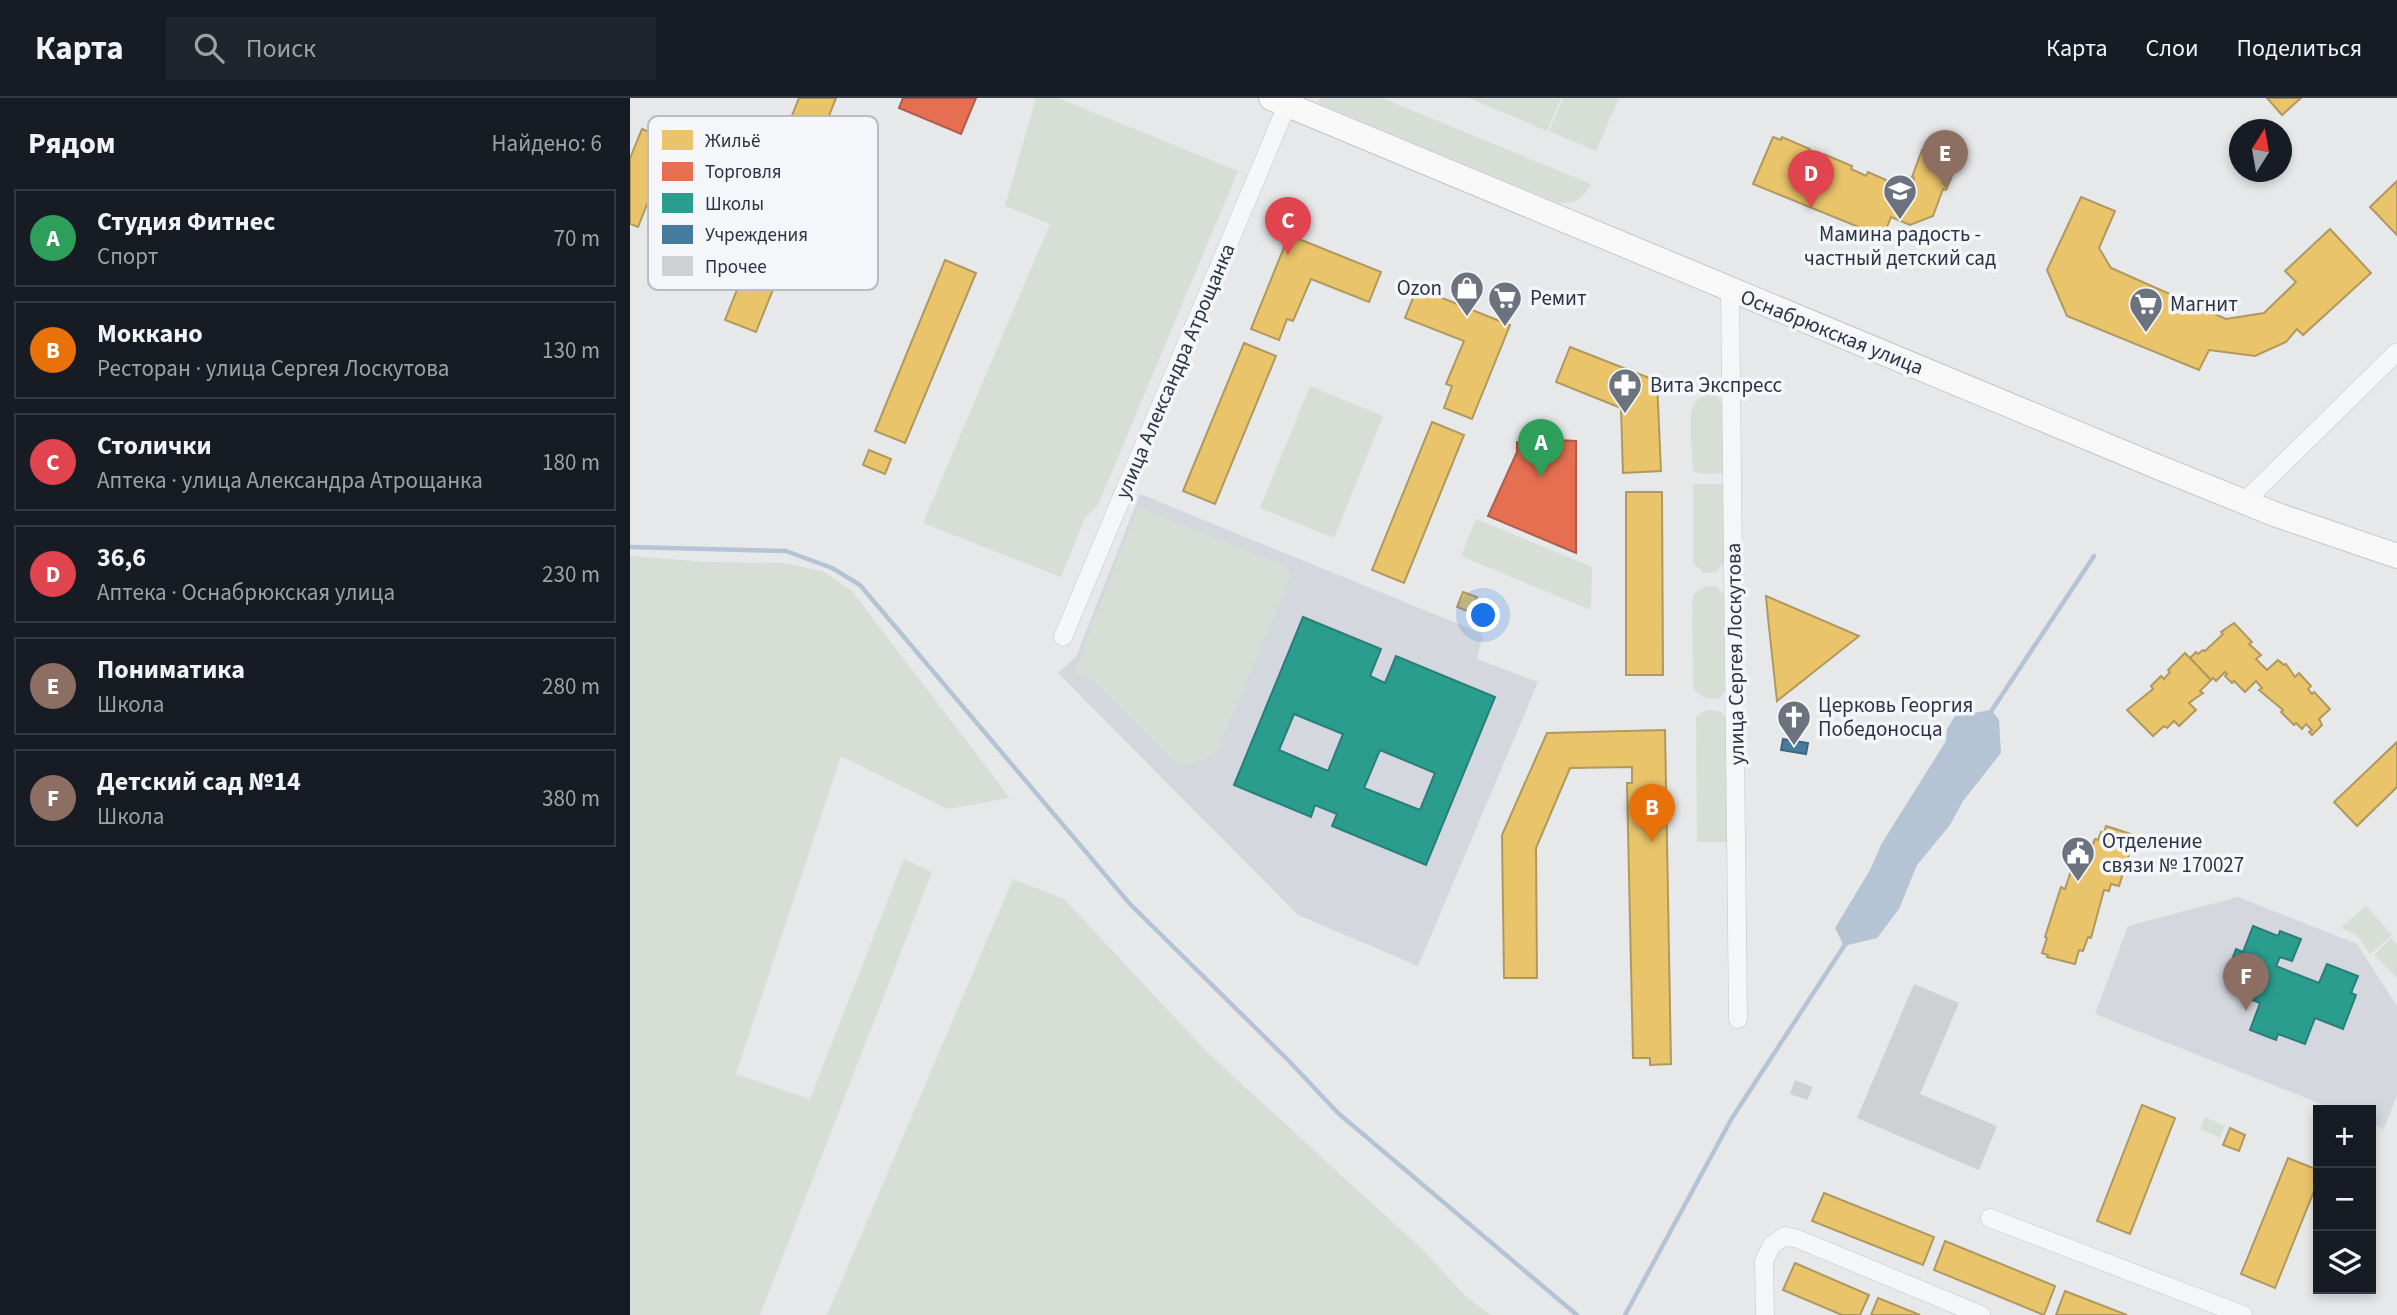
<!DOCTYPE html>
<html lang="ru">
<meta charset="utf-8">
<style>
:root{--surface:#171b24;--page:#20242c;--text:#f1f3f6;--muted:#9ea1a6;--line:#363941;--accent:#d93025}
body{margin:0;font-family:"Source Sans 3",sans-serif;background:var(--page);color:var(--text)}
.controls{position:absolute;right:21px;bottom:21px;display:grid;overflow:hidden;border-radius:0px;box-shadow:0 4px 10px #0003}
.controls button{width:63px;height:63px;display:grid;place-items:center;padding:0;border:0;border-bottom:2px solid var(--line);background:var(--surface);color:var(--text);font:35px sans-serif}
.compass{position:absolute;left:1599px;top:21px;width:63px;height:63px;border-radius:50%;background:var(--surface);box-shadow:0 4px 10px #0003;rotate:11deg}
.you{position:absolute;left:854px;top:518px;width:24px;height:24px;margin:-18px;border:5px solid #fff;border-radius:50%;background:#1a73e8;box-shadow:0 0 0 10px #1a73e833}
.badge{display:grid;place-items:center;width:46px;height:46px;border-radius:50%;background:var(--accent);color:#fff;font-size:23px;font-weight:700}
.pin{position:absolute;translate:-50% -58px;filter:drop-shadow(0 2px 4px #0008)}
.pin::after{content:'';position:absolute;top:37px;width:24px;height:21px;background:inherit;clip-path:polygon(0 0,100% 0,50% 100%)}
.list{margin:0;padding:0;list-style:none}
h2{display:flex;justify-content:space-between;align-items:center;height:91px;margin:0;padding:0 28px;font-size:30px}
h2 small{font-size:23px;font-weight:400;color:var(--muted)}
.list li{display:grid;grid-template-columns:46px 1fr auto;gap:21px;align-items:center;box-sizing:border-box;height:98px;margin:0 14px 14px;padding:0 14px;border:2px solid var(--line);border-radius:0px}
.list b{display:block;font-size:26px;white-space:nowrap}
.list p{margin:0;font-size:23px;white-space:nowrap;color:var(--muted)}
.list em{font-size:23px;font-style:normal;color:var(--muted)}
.icon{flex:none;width:38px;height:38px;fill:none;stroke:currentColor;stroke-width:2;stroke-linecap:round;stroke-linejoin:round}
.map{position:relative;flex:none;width:1767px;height:1217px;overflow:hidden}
header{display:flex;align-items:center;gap:42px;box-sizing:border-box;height:98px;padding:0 35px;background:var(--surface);border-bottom:2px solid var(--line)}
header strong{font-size:33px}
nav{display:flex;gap:38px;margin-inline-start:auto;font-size:24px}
.search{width:490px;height:63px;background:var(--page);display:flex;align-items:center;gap:18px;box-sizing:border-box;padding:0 24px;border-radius:0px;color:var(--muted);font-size:26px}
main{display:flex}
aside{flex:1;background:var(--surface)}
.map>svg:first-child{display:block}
</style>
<header>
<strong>Карта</strong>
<div class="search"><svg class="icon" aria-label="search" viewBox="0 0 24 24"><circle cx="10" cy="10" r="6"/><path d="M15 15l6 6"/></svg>Поиск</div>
<nav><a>Карта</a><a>Слои</a><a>Поделиться</a></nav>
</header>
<main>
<aside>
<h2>Рядом<small>Найдено: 6</small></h2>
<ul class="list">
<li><span class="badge" style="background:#2e9e5b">A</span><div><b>Студия Фитнес</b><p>Спорт</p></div><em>70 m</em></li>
<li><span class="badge" style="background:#e8710a">B</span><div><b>Моккано</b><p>Ресторан · улица Сергея Лоскутова</p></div><em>130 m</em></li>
<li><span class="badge" style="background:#e0444e">C</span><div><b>Столички</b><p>Аптека · улица Александра Атрощанка</p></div><em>180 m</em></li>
<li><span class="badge" style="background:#e0444e">D</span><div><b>36,6</b><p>Аптека · Оснабрюкская улица</p></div><em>230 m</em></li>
<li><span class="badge" style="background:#8d6e63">E</span><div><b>Пониматика</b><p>Школа</p></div><em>280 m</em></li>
<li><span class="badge" style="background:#8d6e63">F</span><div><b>Детский сад №14</b><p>Школа</p></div><em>380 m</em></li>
</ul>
</aside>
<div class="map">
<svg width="1767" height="1217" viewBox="0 0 1767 1217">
<rect width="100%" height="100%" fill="#e6e8ea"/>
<g fill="#d4d7dd">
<path d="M510,396L853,536L847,561L908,584L788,868L668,817L428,575L446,559Z"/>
<path d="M1608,799L1727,846L1767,908V997L1754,1031L1741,1026V1012H1706L1465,916L1498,828Z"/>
</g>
<g fill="#d6ded6">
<path d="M406,0H428L608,73L468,407L455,420L431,479L293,425L420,126L375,108Z"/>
<path d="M690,0H752L961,86C953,101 944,106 928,105L688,5Z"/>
<path d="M839,0H931L917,33Z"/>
<path d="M933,0H989L966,53L919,33Z"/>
<path d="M680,288L753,318L704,440L630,410Z"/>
<path d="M1084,294L1093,306L1094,375L1077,376L1063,374C1063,360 1057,316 1064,306C1068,300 1077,296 1084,294Z"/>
<path d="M1063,386H1095V463L1087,474L1073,475L1063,465Z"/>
<path d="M508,409L655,468L660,475V481L588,651L583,658L550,669L462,581L444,574Z"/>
<path d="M846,421L962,469L961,512L831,458Z"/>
<path d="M0,458L78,464L153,465L192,473L221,492L380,700L318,711L211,658L106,976L180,1001L274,761L302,774L130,1217H0Z"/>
<path d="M1086,488L1095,498L1097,588L1090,600C1077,602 1071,600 1063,590L1062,503C1065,490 1073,489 1086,488Z"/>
<path d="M1080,612L1092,614L1097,624V744H1067L1066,619L1074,613Z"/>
<path d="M383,781L434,801L579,956L795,1154L834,1197L861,1217H197Z"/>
<path d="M1736,808L1762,837L1740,856L1727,837L1711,830Z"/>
<path d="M1761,840L1767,847V880L1744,857Z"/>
<path d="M1575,1019L1595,1028L1590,1040L1570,1031Z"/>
</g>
<path fill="#b4c4d5" d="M1361,612L1369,622L1371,655L1333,703L1320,727L1287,767L1269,811L1247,840L1214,848L1205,830L1240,772L1252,745L1316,643L1317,631L1325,618Z"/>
<g fill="#e9c46a" stroke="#b0995f" stroke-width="2">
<path d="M169,0H206L189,43L157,30Z"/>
<path d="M1637,0H1671L1652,17Z"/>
<path d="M12,31L42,43L8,129L0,126V60Z"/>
<path d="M1143,39L1151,42L1152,39L1180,51L1179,54L1193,59L1194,56L1222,68L1221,71L1236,78L1238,74L1265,86L1264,89L1272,92L1282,87L1284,80L1282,79L1292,52L1295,53L1298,46L1326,57L1324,64L1327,65L1316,92L1313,91L1303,118L1280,127L1261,119L1253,139L1123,86Z"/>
<path d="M1767,83V137L1740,109Z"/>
<path d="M146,94L177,106L126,234L95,222Z"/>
<path d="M1451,99L1485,113L1469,150L1481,170L1596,221L1634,215L1666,184L1655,173L1700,131L1741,175L1673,237L1667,231L1656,244L1625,258L1579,252L1569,272L1437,218L1417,172Z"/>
<path d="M659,137L751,174L739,204L681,181L663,223L657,221L649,242L621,231Z"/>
<path d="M315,162L346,175L275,345L245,333Z"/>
<path d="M787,190L880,227L842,321L814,310L822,288L816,286L834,243L775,220Z"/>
<path d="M614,245L646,258L585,406L553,393Z"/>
<path d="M940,249L1027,283L1031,373L993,375L991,310L926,284Z"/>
<path d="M802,324L834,337L774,485L742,472Z"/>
<path d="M239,352L261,361L255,376L233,367Z"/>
<path d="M996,394H1032L1033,577H996Z"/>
<path d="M833,494L847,499L840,514L827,509Z"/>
<path d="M1136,498L1229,538L1147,603L1138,520Z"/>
<path d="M1604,525L1622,544L1619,546L1631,557L1626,561L1637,572L1648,562L1654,567L1656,566L1665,579L1669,575L1681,588L1678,591L1682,596L1684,594L1700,611L1689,621L1692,627L1682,637L1679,634L1682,632L1676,626L1672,631L1666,625L1664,627L1651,614L1653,612L1629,592L1632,590L1626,583L1615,594L1604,583L1602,585L1595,578L1597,576L1595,574L1586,583L1583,580L1581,582L1560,560L1566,554L1568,556L1573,552L1575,553L1593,536L1591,534Z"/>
<path d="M1555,555L1581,582L1570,593L1573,595L1559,605L1566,612L1549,628L1544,623L1537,630L1534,628L1523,638L1497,612L1523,591L1521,588L1531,578L1534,581L1540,574L1538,572Z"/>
<path d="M1035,632L1041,966L1020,967V960H1003L997,685H1002V669L940,670L906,750L907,880H874L872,737L917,635Z"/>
<path d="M1767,644V689L1727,728L1704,704Z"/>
<path d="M1476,728L1510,739L1506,752L1501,750L1489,788L1481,786L1479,793L1474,792L1461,840L1458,839L1453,853L1449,852L1445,866L1417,859L1418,857L1412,855L1417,840L1415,839L1431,789L1435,791L1443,767L1448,769L1458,747L1462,748L1465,741L1468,742L1471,734L1474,735Z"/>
<path d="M1512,1007L1545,1020L1500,1136L1467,1123Z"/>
<path d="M1600,1030L1615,1037L1609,1053L1593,1047Z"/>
<path d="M1658,1060L1688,1072V1083L1645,1190L1611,1176Z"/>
<path d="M1194,1095L1304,1139L1293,1167L1182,1123Z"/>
<path d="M1315,1143L1425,1188L1414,1217L1304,1172Z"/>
<path d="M1165,1165L1239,1197L1230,1217H1212L1153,1192Z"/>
<path d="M1435,1193L1497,1217H1426Z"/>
<path d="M1248,1200L1290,1217H1241Z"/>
</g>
<g fill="#e76f51" stroke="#af5d4d" stroke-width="2">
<path d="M273,0H346L331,36L269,10Z"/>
<path d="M897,332L926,342L946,343V455L858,418L887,354V344H891Z"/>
</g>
<g fill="#2a9d8f" stroke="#2a7e79" stroke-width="2" fill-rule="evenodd">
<path d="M673,519L751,551L740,578L755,585L766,558L865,599L796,767L702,728L707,716L685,707L681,719L604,687ZM664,616L713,636L698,673L649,652ZM750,652L805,675L790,712L734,690Z"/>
<path d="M1623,828L1648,838L1650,833L1671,841L1662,863L1650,859L1646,868L1689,885L1697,866L1728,878L1721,895L1726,897L1713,931L1685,920L1675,946L1648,936L1646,942L1620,932L1630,905L1617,900L1622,888L1596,878L1606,851L1613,854Z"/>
</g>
<path fill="#457b9d" stroke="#3d6683" stroke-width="2" d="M1153,641L1178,645L1176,656L1151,652Z"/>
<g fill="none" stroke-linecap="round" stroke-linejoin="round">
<g stroke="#b4c4d5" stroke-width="4.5">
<path d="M0,449L156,453L202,470L230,487L500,806L658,962L708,1015L947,1217"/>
<path d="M1360,615L1464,458"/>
<path d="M995,1217L1102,1020L1216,845"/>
</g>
</g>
<g fill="#ced0d3">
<path d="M1284,886L1329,905L1290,996L1367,1028L1349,1072L1227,1020Z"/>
<path d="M1165,982L1183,989L1177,1002L1160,996Z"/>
</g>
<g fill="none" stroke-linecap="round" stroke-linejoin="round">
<g stroke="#c4c6c8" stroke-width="19">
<g id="street">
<path d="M1100,192L1108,921"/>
<path d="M1614,404L1767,254"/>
<path d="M433,539L657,7"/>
<path d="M1360,1120L1613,1217"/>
<path d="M1135,1217L1134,1163L1142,1147L1155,1138L1168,1141L1351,1217"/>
</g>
</g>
<g stroke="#c4c6c8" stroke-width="26">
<path id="secondary" d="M641,0L1528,369L1647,417L1767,458"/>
</g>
<use href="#street" stroke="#f5f6f7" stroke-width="18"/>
<use href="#secondary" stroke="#f8f8f8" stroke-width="24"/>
</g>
<defs>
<g id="school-pin" transform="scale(1.75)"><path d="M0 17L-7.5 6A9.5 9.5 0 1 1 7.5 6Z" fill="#6c737f" stroke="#f4f6f9"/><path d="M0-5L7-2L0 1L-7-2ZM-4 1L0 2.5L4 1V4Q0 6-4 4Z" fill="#fff"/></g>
<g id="shop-pin" transform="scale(1.75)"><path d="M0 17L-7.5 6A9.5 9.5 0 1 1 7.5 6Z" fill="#6c737f" stroke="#f4f6f9"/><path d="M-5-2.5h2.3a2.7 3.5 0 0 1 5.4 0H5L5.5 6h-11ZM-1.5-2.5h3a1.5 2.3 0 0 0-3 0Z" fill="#fff"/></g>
<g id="supermarket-pin" transform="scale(1.75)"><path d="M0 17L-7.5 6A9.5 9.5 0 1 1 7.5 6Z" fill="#6c737f" stroke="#f4f6f9"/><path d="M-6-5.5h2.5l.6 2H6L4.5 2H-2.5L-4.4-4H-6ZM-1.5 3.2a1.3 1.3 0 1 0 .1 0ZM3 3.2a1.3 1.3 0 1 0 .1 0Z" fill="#fff"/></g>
<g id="pharmacy-pin" transform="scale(1.75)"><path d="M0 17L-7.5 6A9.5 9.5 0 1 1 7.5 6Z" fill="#6c737f" stroke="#f4f6f9"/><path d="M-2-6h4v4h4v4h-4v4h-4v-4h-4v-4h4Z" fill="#fff"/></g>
<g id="church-pin" transform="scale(1.75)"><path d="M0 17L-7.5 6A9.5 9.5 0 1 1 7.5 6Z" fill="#6c737f" stroke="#f4f6f9"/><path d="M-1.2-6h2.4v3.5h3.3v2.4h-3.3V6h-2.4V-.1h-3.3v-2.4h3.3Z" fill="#fff"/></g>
<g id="civic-pin" transform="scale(1.75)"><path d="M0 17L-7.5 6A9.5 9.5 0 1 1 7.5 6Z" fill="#6c737f" stroke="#f4f6f9"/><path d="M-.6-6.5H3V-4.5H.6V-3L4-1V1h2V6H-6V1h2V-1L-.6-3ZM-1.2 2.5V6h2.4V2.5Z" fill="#fff"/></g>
</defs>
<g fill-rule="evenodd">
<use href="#school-pin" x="1270" y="93"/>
<use href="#shop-pin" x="837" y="190"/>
<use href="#supermarket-pin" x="875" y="200"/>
<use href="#supermarket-pin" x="1516" y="206"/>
<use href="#pharmacy-pin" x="995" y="287"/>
<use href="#church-pin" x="1164" y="619"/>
<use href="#civic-pin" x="1448" y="755"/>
</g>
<g text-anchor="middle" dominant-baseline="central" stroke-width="7" stroke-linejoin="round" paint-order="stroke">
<g font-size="21" fill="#2b3445" stroke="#f4f6f9" text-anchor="start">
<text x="1270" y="136" text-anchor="middle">Мамина радость -<tspan x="1270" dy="24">частный детский сад</tspan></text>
<text x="812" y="190" text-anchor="end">Ozon</text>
<text x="900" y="200">Ремит</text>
<text x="1540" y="206">Магнит</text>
<text x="1020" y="287">Вита Экспресс</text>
<text x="1188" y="607">Церковь Георгия<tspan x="1188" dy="24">Победоносца</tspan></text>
<text x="1472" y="743">Отделение<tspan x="1472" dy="24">связи № 170027</tspan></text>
</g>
<g font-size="21" fill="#2b3445" stroke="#f4f6f9">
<text transform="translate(1202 234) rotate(22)">Оснабрюкская улица</text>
<text transform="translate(545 273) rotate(-67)">улица Александра Атрощанка</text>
<text transform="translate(1105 556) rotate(-91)">улица Сергея Лоскутова</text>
</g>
</g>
<rect x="18" y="18" width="230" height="174" rx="10" fill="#f4f6f9" stroke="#b8bcc3" stroke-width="2"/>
<rect x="32" y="32" width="31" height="20" fill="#e9c46a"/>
<rect x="32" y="64" width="31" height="19" fill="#e76f51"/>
<rect x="32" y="95" width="31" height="20" fill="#2a9d8f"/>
<rect x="32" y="127" width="31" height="19" fill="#457b9d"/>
<rect x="32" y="158" width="31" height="20" fill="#ced0d3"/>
<g font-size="19" fill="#2b3445">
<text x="75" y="49">Жильё</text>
<text x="75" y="80">Торговля</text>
<text x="75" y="112">Школы</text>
<text x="75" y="143">Учреждения</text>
<text x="75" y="175">Прочее</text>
</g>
</svg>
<div class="controls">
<button>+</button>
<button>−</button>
<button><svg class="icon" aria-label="layers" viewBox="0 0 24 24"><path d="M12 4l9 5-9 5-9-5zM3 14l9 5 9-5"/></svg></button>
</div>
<svg class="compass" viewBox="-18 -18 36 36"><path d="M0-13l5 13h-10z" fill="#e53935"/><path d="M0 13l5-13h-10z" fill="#9ea1a6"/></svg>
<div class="you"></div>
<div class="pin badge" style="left:911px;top:379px;background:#2e9e5b">A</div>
<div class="pin badge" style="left:1022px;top:744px;background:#e8710a">B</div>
<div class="pin badge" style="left:658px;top:157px;background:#e0444e">C</div>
<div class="pin badge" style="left:1181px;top:110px;background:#e0444e">D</div>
<div class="pin badge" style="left:1315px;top:90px;background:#8d6e63">E</div>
<div class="pin badge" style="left:1616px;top:913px;background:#8d6e63">F</div>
</div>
</main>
